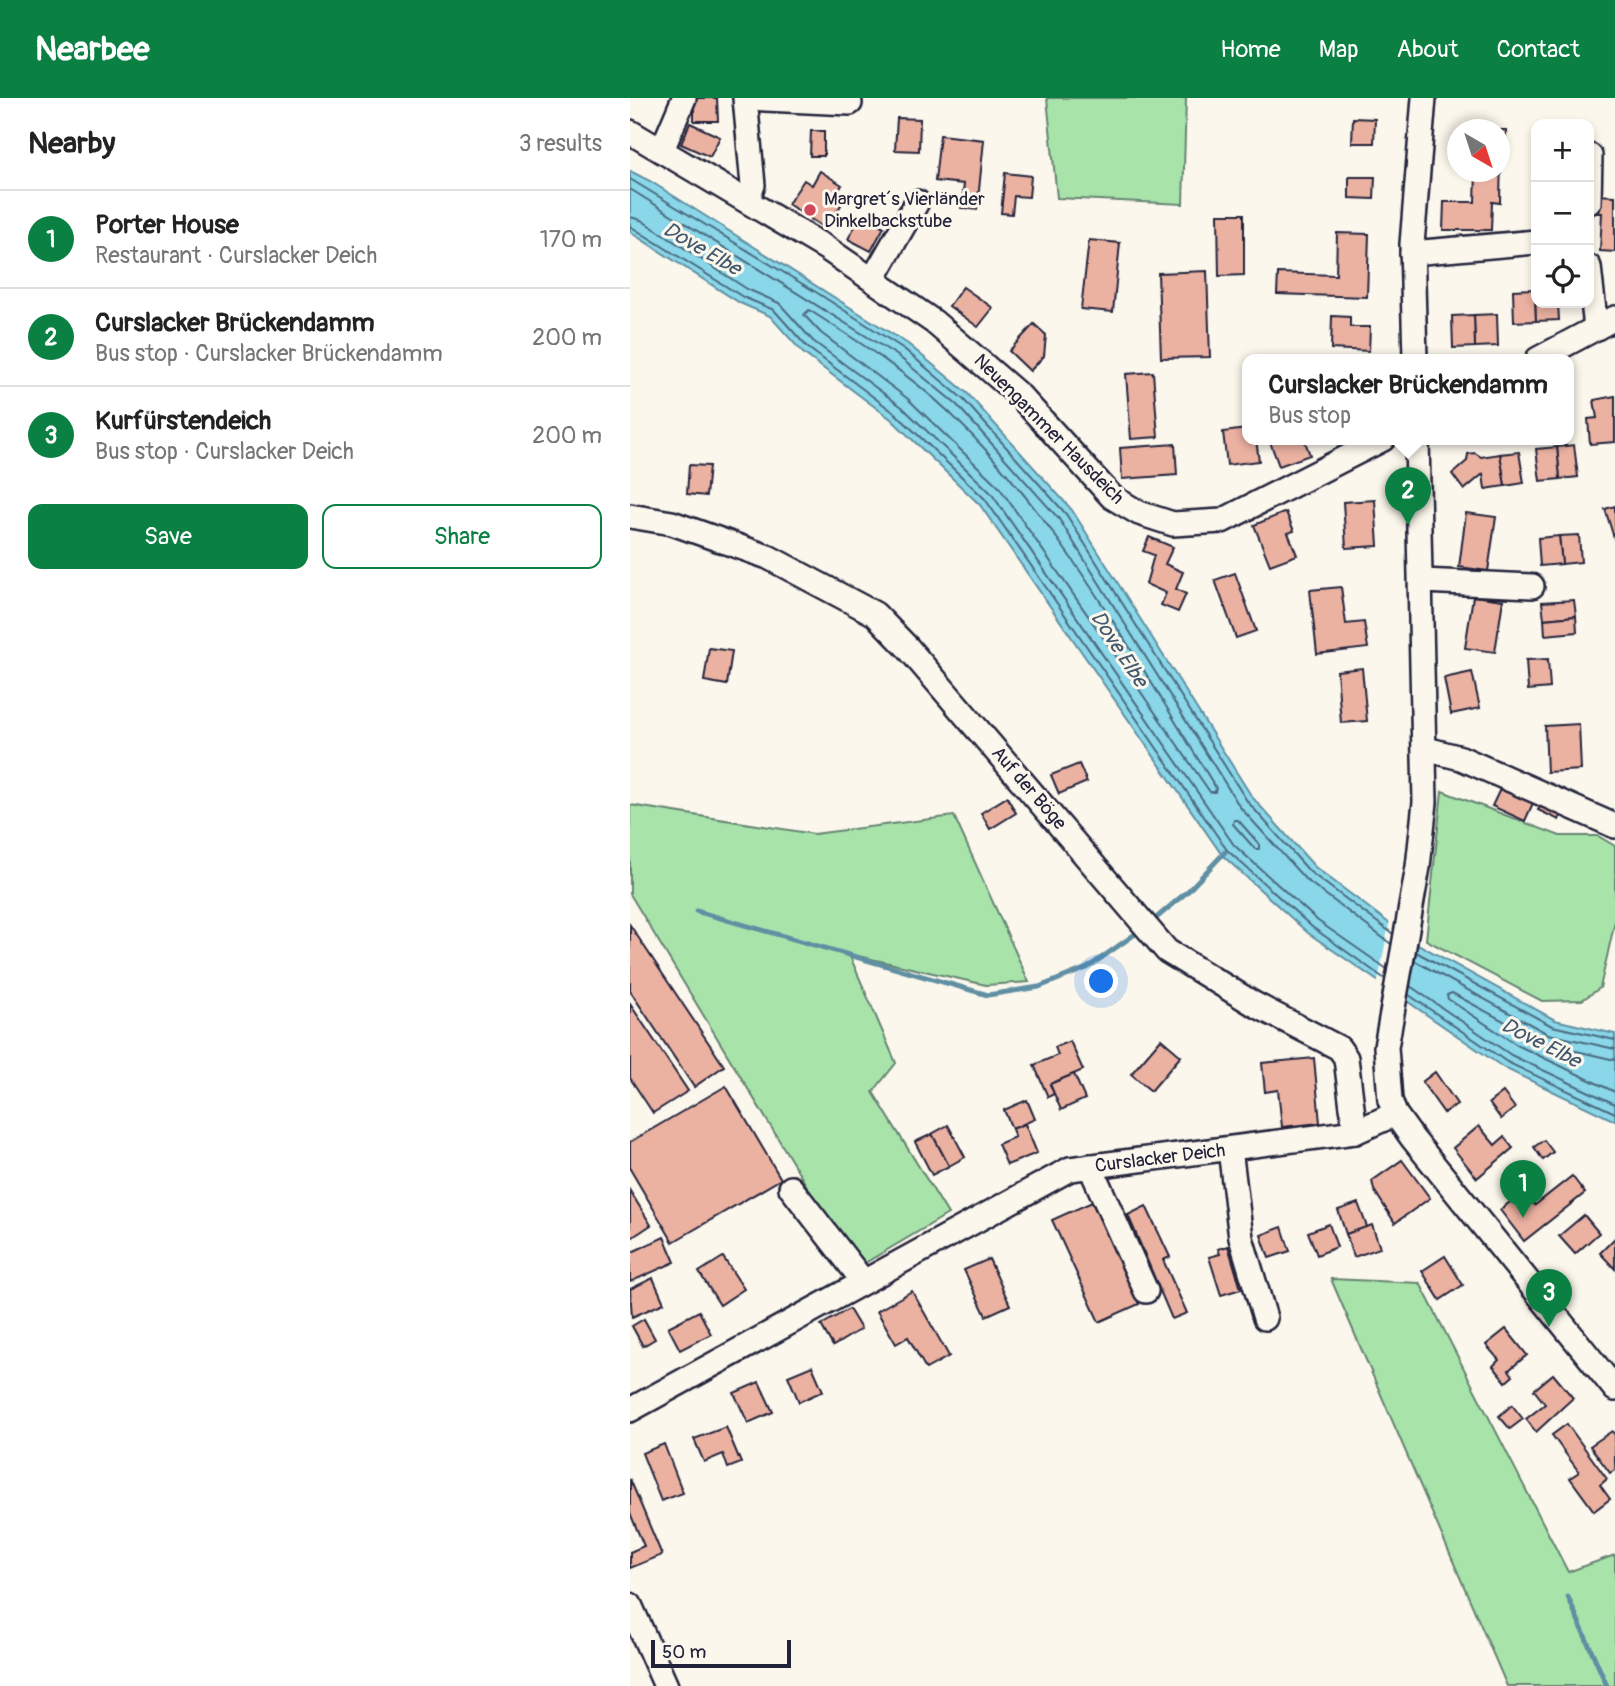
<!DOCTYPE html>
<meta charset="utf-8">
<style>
:root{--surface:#fff;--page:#f2f2f2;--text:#222;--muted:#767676;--line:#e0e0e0;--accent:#0b8043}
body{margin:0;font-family:Pangolin,sans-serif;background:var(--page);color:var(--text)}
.controls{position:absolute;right:21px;top:21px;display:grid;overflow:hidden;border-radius:14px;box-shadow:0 4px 10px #0003}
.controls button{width:63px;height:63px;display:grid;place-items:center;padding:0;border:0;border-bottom:2px solid var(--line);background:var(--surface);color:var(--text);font:35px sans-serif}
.compass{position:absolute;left:817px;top:21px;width:63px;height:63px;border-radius:50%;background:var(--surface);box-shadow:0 4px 10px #0003;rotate:141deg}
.scale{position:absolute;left:21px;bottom:18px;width:140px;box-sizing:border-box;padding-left:7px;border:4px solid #22223b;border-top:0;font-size:19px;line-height:24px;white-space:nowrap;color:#22223b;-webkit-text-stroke:5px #fbf7ec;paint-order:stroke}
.you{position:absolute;left:472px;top:884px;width:24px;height:24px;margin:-18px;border:5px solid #fff;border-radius:50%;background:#1a73e8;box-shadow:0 0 0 10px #1a73e833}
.badge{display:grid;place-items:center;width:46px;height:46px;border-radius:50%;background:var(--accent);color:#fff;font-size:23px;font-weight:700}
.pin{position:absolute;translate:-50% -58px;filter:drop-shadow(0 2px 4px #0008)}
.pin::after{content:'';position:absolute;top:37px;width:24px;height:21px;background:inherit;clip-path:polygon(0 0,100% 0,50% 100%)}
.popup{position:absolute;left:612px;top:256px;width:332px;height:91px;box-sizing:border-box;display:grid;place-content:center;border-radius:14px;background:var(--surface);filter:drop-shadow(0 2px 5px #0005);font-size:23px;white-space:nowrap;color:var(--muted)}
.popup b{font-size:26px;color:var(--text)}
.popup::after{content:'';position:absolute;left:50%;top:100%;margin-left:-14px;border:14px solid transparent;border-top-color:var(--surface)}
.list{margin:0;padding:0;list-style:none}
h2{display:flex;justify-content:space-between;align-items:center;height:91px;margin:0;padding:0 28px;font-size:30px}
h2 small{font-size:23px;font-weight:400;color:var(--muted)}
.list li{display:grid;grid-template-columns:46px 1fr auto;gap:21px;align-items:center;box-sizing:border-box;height:98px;padding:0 28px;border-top:2px solid var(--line)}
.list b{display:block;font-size:26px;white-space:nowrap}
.list p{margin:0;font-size:23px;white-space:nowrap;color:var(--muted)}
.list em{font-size:23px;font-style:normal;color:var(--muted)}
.actions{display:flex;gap:14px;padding:21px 28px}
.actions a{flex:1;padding:16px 0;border:2px solid var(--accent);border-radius:14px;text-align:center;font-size:24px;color:var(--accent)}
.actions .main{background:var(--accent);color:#fff}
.icon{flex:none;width:38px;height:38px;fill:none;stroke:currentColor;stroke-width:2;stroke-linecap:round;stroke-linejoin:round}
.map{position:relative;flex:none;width:985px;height:1588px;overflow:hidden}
header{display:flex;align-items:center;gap:42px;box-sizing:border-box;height:98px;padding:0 35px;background:var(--accent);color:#fff}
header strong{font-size:33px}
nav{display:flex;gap:38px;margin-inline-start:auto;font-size:24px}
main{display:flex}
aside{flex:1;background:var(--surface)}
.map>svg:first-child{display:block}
</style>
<header>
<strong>Nearbee</strong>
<nav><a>Home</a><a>Map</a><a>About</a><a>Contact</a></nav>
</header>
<main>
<aside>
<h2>Nearby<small>3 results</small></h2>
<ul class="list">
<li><span class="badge">1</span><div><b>Porter House</b><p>Restaurant · Curslacker Deich</p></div><em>170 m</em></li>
<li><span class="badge">2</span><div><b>Curslacker Brückendamm</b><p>Bus stop · Curslacker Brückendamm</p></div><em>200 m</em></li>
<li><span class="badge">3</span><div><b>Kurfürstendeich</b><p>Bus stop · Curslacker Deich</p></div><em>200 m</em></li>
</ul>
<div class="actions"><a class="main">Save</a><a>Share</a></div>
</aside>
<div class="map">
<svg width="985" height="1588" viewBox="0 0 985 1588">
<rect width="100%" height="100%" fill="#fbf7ec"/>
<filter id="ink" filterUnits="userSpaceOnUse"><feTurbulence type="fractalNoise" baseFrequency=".0143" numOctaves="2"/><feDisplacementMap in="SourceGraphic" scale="14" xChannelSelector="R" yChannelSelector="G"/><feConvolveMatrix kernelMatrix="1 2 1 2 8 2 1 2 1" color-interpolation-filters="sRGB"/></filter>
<g filter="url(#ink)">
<g fill="#a8e4aa" stroke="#658372" stroke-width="2">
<path d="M417,0H556L553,106L427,100Z"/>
<path d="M812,693L930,738H968L985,748V823L970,890L952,902L912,903L796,842Z"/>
<path d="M0,707L184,736L324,718L399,884L356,887L219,856L266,965L243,994L318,1116L223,1172L178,1090L0,796Z"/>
<path d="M701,1181L790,1185L938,1474L985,1457V1588H877Z"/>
</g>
<path fill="#89d7e8" stroke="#608fa3" stroke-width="2" d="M0,73L20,83L278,246L337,295L442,412L622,699L685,769L784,844L925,922L985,936V1023L874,970L678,835L592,757L350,407L261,321L173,255L140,218L110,205L0,134Z"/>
<path fill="#fbf7ec" d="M760,821L788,843L776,909L747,888Z"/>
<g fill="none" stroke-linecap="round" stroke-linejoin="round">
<g stroke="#4b6a80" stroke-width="2">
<path d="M0,81L189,196L274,251L333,301L436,416L617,703L680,774L763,836"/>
<path d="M0,91L268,258L327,307L429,421L610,709L675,781L761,846"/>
<path d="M0,119L11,122L117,191L149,205L183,243L272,309L361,395L604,747L688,823L757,871"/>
<path d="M0,128L113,199L144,212L177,249L266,316L355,401L597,752L682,829L755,881"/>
<path d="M179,212C228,243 278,275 320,315C431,422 505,560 586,690L585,694H580L369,389L278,301L191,235L174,217Z"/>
<path d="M604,722H608L629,746V751H625L603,726Z"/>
<path d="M786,854L922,928L985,942"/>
<path d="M785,863L918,936L985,951"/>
<path d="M780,888L881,957L985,1006"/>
<path d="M779,897L877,964L985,1015"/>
<path d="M985,962L916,946L822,895L817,897L818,901L887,947L985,994"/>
</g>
<g stroke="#608fa3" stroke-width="5">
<path d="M66,813L358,897L409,889L457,870L508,834"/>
<path d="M524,822L558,793L595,754"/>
<path d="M938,1499L977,1588"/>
</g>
</g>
<g fill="#ebb2a2" stroke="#22223b" stroke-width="2">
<path d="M64,0H87L88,23H64Z"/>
<path d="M267,20L290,21L289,53L265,52Z"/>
<path d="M723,20L745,21L744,45H722Z"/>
<path d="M60,25L90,39L80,59L51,46Z"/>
<path d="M870,32H876V57H871L870,105L862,104L861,132H813L814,104H845L846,74H870Z"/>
<path d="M181,33H194V58H180Z"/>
<path d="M310,37L354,42L347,112L331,110L334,86L305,83Z"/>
<path d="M190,73L212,87L203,101L211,107L196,131L158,106L174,82L182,87Z"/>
<path d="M375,75L401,78L399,99L384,98L382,116L371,115Z"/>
<path d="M719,79H745L744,101L719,100Z"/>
<path d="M966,97L985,98V154L970,153L972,115H965Z"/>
<path d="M588,116H614V177L589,178Z"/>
<path d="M231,117L254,129L241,153L218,141Z"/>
<path d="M707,135L739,136L737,199L647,196L648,175L706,177Z"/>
<path d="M459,142L490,145L483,214L451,211Z"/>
<path d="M577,173L580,259L531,260L528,175Z"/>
<path d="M333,189L363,210L348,229L319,208Z"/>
<path d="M905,191L906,223L884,224L883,192Z"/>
<path d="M905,191L906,205H928L929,222L906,223Z"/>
<path d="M867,216L868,248L845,249L844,217Z"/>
<path d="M844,217L845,249L823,250L822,218Z"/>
<path d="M702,218L720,219V229H740L739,253L701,251Z"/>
<path d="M404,226L416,237L414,258L400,273L379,253Z"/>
<path d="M523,274L528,339L501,341L496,276Z"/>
<path d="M985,298V344L960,346L958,321L967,320L964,302Z"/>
<path d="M617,331V341H626L629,363L597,367L593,334Z"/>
<path d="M639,341H674L680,357L649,368Z"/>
<path d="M545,346L547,377L492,381L490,350Z"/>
<path d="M944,347L948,379L930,381L927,349Z"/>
<path d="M927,349L930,381L910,383L906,351Z"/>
<path d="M889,354L894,385L875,388L870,356Z"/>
<path d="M845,355L851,359L870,356L875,388L855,391L853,376L834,392L822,376L837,363L838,356Z"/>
<path d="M59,367L79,368L76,398L57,396Z"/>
<path d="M745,402L748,448L716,450L713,404Z"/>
<path d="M985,408V443L975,411Z"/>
<path d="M656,414L664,433L658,435L667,457L640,467L624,427Z"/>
<path d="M836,415L866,419L858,473L829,469Z"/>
<path d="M949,437L951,464L932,466L929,438Z"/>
<path d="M929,438L932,466L910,468L908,440Z"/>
<path d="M519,439L543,449L535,466L553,474L546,491L556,496L548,514L531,507L536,495L516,486L524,457L513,453Z"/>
<path d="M605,475L626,533L606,540L585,482Z"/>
<path d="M711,489L716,526L734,524L738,550L687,556L680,492Z"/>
<path d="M843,498L873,502L865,554L835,550Z"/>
<path d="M944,502L946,518L914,521L912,504Z"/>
<path d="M946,518L947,534L915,537L914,521Z"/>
<path d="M79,550L102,553L97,587L74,583Z"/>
<path d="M918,561L920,590L898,592L896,562Z"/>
<path d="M732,570L737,623L711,625L707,573Z"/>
<path d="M842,574L850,610L821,616L814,580Z"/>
<path d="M949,626L951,672L917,674L915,628Z"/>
<path d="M449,666L457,684L429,696L421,677Z"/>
<path d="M870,691L903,705L895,723L862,708Z"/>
<path d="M377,699L386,715L360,731L351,715Z"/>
<path d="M913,703L933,712L929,722L908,712Z"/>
<path d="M0,827L94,968L64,989L0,893Z"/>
<path d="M0,906L58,993L23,1015L0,980Z"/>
<path d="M531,941L551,958L521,993L501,976Z"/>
<path d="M440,943L453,972L420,986L424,996L418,999L404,967L428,957L425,949Z"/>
<path d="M684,960L690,1025L652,1029L648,992L635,994L632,965Z"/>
<path d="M805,974L827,1006L814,1015L792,984Z"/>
<path d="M444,976L455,1001L431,1012L420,986Z"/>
<path d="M96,988L151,1081L43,1144L0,1071V1044Z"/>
<path d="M873,994L885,1010L871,1021L859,1005Z"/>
<path d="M397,1002L405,1021L382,1031L374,1012Z"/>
<path d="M395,1026L407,1055L377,1067L368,1046L385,1039L382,1031Z"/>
<path d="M318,1027L335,1059L319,1068L302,1036Z"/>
<path d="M849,1028L865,1047L874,1039L883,1050L847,1080L823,1050Z"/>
<path d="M302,1036L319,1068L302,1077L285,1044Z"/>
<path d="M914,1042L923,1054L913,1062L904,1049Z"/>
<path d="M772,1062L800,1100L765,1125L744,1092L742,1083Z"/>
<path d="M942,1078L955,1095L894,1143L870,1112L894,1093L905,1107Z"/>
<path d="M0,1093L21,1127L0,1141Z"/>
<path d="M462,1104L509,1206L469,1224L422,1122Z"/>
<path d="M728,1105L737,1129L716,1136L708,1112Z"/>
<path d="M516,1108L540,1159L533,1162L557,1215L542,1221L498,1117Z"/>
<path d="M954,1117L969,1135L945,1156L929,1138Z"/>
<path d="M699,1126L707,1149L687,1157L678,1134Z"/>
<path d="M742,1127L750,1150L724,1159L716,1136Z"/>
<path d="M652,1129L660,1153L639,1160L631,1137Z"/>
<path d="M34,1139L45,1164L0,1184V1155Z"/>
<path d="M985,1140V1171L970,1155Z"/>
<path d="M598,1148L611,1191L591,1197L579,1159L590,1156L588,1151Z"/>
<path d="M815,1158L833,1187L810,1202L792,1173Z"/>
<path d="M93,1159L114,1191L90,1207L69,1174Z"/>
<path d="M359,1161L380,1207L356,1218L334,1172Z"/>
<path d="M23,1180L34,1205L2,1219L0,1191Z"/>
<path d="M282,1193L319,1258L296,1271L278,1239L266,1246L247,1213Z"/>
<path d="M219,1211L231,1231L203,1248L191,1227Z"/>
<path d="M69,1213L81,1236L50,1252L38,1229Z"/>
<path d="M14,1221L25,1241L13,1248L2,1228Z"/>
<path d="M876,1231L897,1257L879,1272L883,1278L876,1284L863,1268L869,1262L856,1247Z"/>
<path d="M182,1268L193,1293L169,1304L158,1278Z"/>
<path d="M923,1276L943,1300L906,1334L896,1321L915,1306L904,1292Z"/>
<path d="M129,1284L143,1314L118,1325L104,1295Z"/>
<path d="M882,1307L893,1321L880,1331L869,1318Z"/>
<path d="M937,1326L977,1381L970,1387L980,1401L964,1413L940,1380L949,1374L922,1337Z"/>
<path d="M96,1329L111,1365L98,1370L93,1356L74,1364L64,1341Z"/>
<path d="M982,1333L985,1337V1372L980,1375L960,1348Z"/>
<path d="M34,1346L53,1395L31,1403L12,1355Z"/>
<path d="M0,1381L32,1457L0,1470V1454L14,1448L0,1415Z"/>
</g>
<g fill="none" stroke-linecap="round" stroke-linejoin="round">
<g stroke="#22223b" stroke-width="28">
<g id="minor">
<path d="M115,0L123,87L118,101"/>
<path d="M116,0L220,5"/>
<path d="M0,34L196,150L304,224L390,298L482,399L509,415L543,426L592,423L753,341"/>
<path d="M32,52L54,0"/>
<path d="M959,104L960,58"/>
<path d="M782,155L906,144"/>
<path d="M959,169L966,230"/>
<path d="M243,181L287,104"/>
<path d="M785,261L782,146L794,0"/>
<path d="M908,261L985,220"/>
<path d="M787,341L795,704L788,769L756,949L760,1002L765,1016L783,1041L985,1291"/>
<path d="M0,418L42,425L138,459L245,516L278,550L537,853L624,906L709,950L716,960L725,1034"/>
<path d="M792,483L902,488"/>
<path d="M796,651L831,660L985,728"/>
<path d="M600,1051L611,1140L635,1220"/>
<path d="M460,1068L516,1193"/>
<path d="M161,1090L233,1183"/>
<path d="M0,1312L440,1071L725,1034L765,1016"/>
<path d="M0,1507L36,1588"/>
</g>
</g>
<use href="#minor" stroke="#fbf7ec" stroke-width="23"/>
</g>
</g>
<circle fill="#d1495b" stroke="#fbf7ec" stroke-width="2.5" cx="180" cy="112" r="7"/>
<g text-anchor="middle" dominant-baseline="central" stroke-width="6" stroke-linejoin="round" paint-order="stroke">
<g font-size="19" fill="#22223b" stroke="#fbf7ec" text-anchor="start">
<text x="194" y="101">Margret´s Vierländer<tspan x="194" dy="22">Dinkelbackstube</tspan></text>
</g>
<g font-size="19" fill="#22223b" stroke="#fbf7ec">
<text transform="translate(419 331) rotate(45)">Neuengammer Hausdeich</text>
<text transform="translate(399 690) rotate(49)">Auf der Böge</text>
<text transform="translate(530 1060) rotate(-7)">Curslacker Deich</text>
</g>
<g font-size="21" font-style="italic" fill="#41586f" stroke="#fbf7ec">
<text transform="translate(72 151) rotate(30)">Dove Elbe</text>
<text transform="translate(489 551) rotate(57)">Dove Elbe</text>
<text transform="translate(911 945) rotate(27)">Dove Elbe</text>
</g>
</g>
</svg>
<div class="controls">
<button>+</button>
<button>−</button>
<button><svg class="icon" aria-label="locate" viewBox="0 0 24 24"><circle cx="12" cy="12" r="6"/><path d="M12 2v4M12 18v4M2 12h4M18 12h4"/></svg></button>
</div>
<svg class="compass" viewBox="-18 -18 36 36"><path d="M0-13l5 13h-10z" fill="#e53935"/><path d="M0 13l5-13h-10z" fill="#767676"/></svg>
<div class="scale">50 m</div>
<div class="you"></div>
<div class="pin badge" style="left:893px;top:1120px">1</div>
<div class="pin badge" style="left:778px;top:427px">2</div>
<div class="popup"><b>Curslacker Brückendamm</b>Bus stop</div>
<div class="pin badge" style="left:919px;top:1229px">3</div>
</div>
</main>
